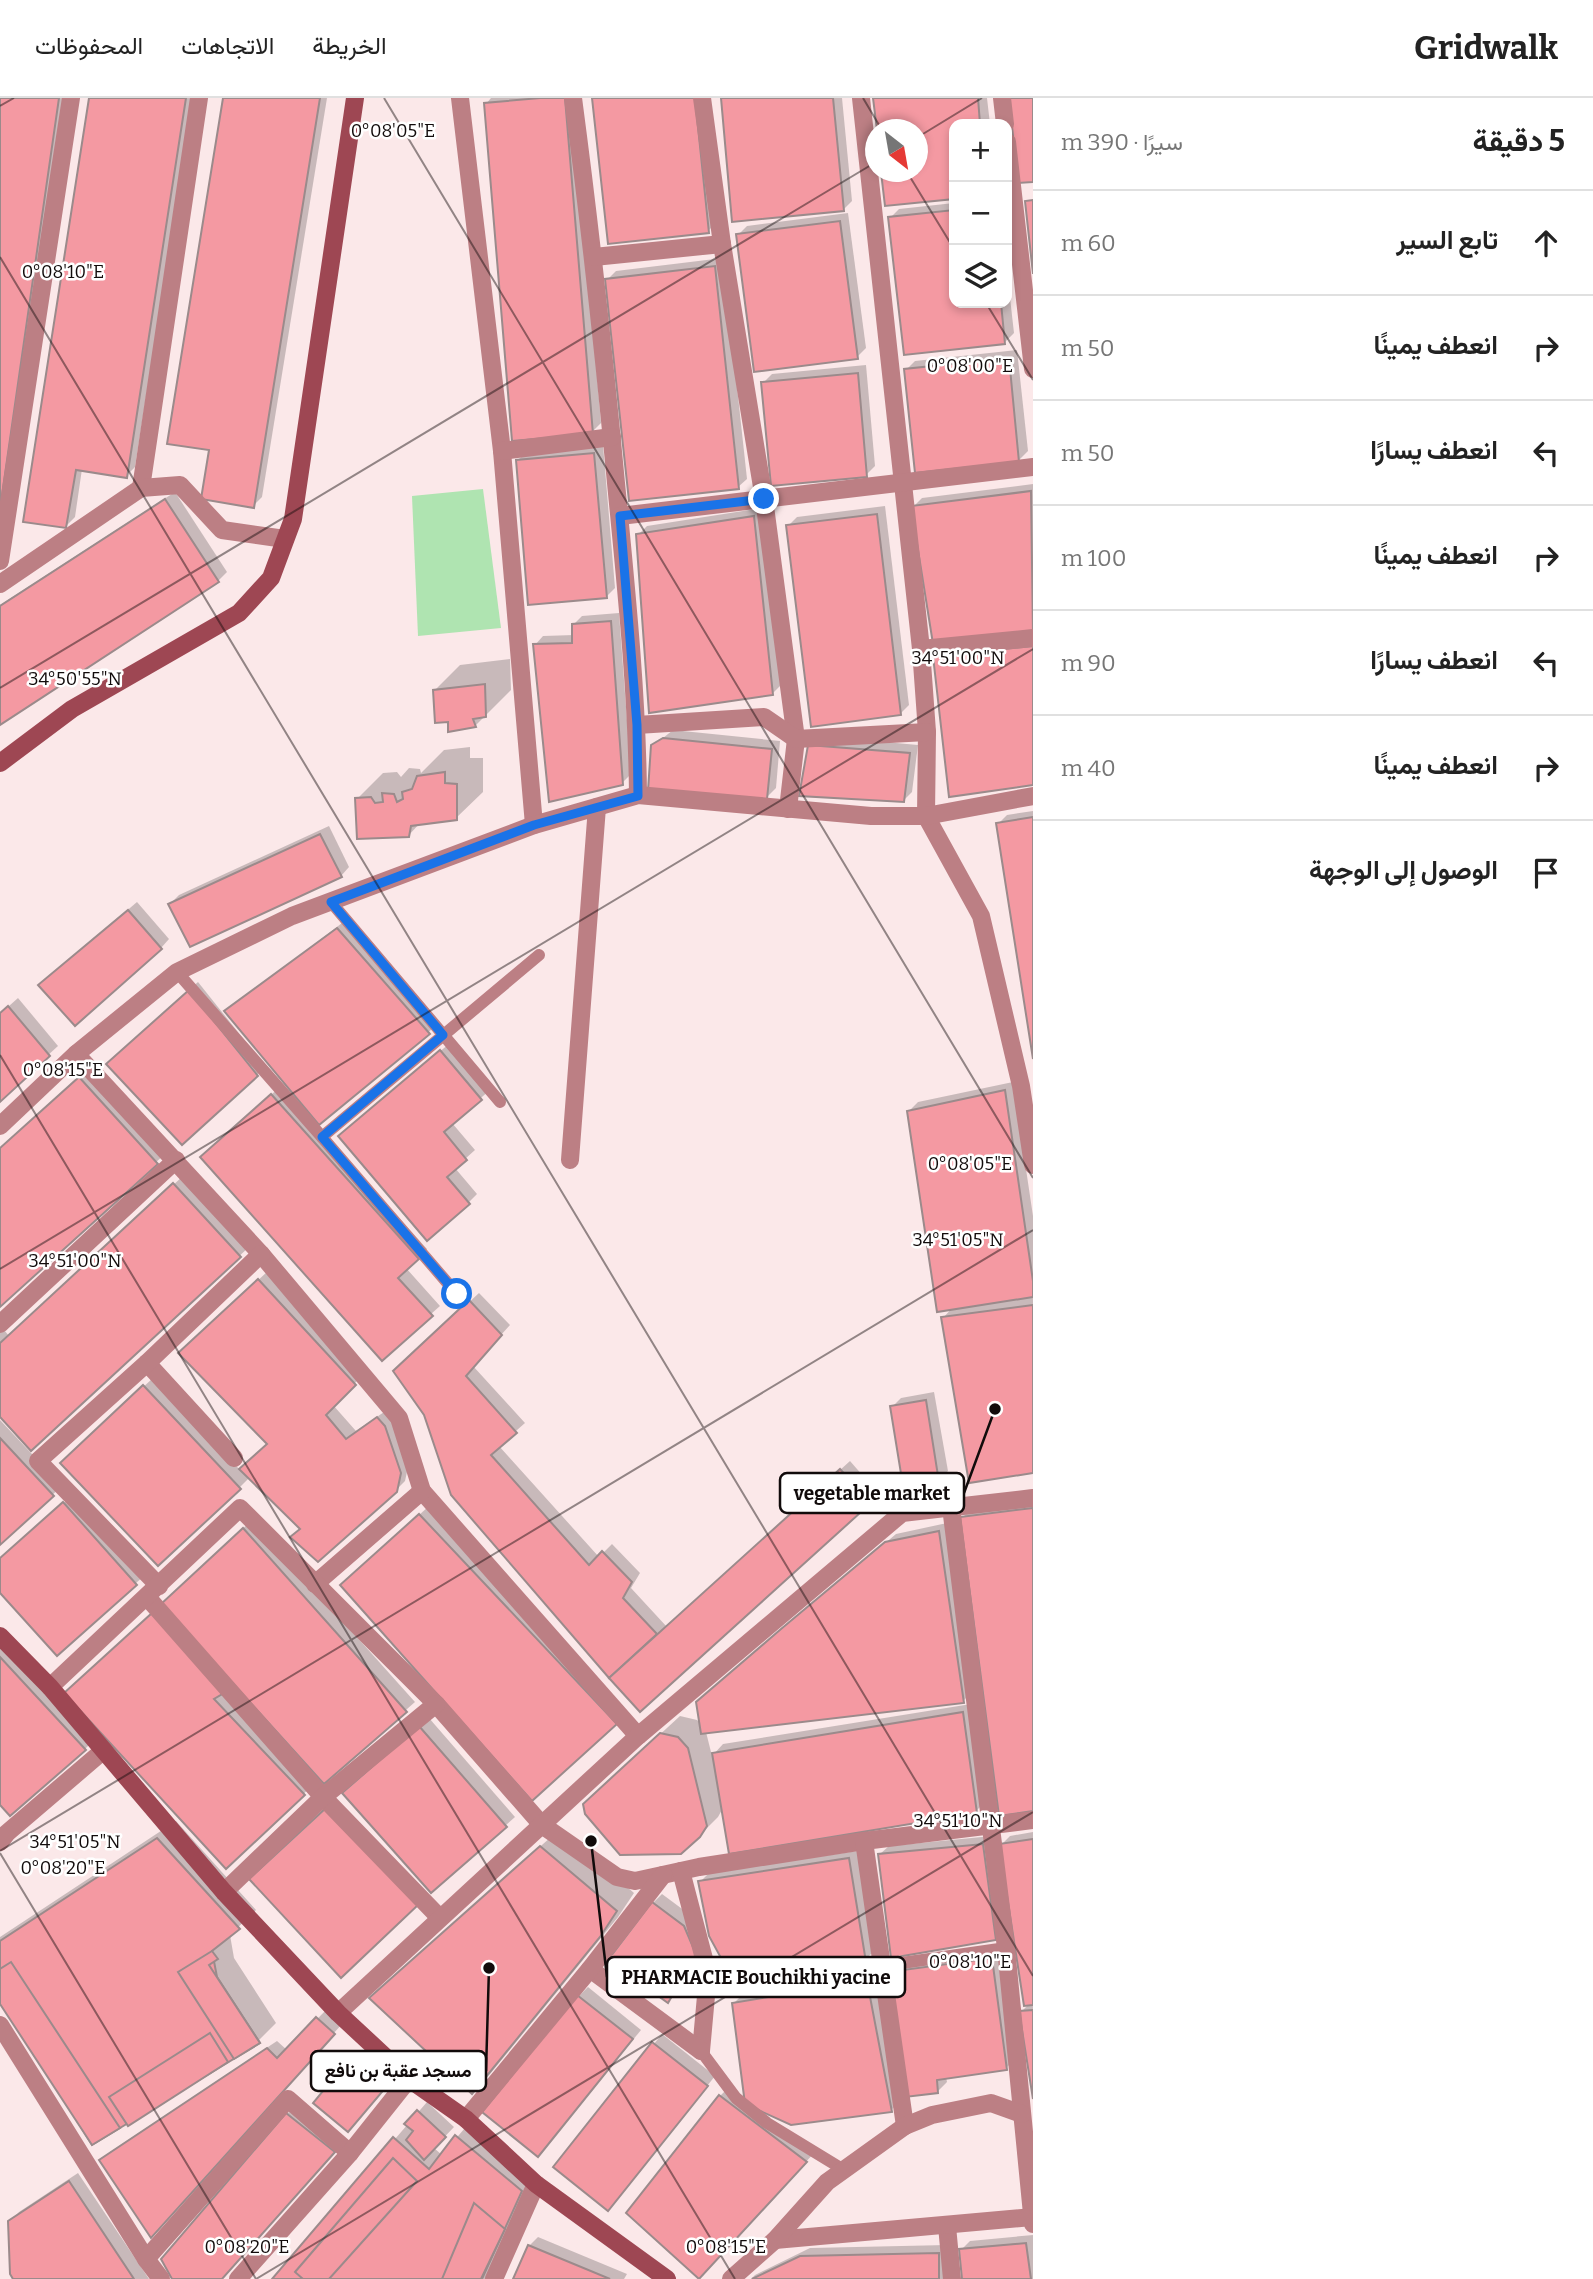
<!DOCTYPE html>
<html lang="ar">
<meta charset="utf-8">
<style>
:root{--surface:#fff;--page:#f6f6f6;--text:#222;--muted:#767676;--line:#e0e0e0}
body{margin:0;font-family:Bitter,Vazirmatn,serif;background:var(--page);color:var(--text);direction:rtl}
.controls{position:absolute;right:21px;top:21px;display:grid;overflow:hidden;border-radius:14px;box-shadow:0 4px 10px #0003}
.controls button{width:63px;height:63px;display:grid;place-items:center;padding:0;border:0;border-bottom:2px solid var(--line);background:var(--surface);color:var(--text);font:35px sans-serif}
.compass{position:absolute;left:865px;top:21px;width:63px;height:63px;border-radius:50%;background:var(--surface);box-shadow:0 4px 10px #0003;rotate:149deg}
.stop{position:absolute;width:21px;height:21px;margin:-16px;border:5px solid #1a73e8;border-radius:50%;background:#fff}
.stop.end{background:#1a73e8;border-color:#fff;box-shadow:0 2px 7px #0008}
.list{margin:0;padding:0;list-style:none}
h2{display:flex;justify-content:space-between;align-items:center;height:91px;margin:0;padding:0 28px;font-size:30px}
h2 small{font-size:23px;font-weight:400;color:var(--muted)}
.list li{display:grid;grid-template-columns:46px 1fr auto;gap:21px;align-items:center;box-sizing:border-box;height:105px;padding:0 28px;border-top:2px solid var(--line)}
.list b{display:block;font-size:26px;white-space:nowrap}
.list em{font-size:23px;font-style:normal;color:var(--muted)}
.icon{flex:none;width:38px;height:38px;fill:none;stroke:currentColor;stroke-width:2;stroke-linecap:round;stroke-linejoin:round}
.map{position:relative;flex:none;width:1033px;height:2181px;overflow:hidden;direction:ltr}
header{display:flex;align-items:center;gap:42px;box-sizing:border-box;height:98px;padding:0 35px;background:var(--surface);border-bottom:2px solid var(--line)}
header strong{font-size:33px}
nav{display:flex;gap:38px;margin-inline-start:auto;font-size:24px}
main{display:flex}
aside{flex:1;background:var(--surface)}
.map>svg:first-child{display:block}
</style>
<header>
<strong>Gridwalk</strong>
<nav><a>الخريطة</a><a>الاتجاهات</a><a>المحفوظات</a></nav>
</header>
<main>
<aside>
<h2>5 دقيقة<small>سيرًا · 390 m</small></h2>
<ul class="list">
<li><svg class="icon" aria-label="ahead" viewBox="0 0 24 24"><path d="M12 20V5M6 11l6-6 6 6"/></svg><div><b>تابع السير</b></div><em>60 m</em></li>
<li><svg class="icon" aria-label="right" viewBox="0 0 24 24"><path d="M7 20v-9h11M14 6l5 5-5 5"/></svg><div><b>انعطف يمينًا</b></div><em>50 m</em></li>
<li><svg class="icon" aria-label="left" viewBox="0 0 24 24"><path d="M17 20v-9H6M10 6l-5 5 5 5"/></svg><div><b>انعطف يسارًا</b></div><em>50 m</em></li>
<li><svg class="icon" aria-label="right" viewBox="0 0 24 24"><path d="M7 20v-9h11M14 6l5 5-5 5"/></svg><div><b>انعطف يمينًا</b></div><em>100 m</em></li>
<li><svg class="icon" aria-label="left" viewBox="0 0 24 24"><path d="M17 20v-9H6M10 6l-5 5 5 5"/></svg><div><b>انعطف يسارًا</b></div><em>90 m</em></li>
<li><svg class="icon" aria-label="right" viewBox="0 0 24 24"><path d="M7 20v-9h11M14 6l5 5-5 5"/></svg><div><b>انعطف يمينًا</b></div><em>40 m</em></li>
<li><svg class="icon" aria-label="arrive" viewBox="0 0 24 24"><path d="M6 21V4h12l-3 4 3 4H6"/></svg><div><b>الوصول إلى الوجهة</b></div></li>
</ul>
</aside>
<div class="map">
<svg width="1033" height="2181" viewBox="0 0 1033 2181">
<rect width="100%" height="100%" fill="#fbe8e9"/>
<path fill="#afe4b1" d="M483,391L501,530L418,538L412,398Z"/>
<g fill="#0003">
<path d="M0,0H66L0,458Z"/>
<path d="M91,0H193L135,369L126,378L82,371L75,419L66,428Z"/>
<path d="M225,0H327L262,399L253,408L211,351Z"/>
<path d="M491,0H574L601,325L592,334L486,6Z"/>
<path d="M594,0H704L717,124L708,133Z"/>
<path d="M722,0H842L852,103L843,112Z"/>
<path d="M875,0H987L990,26H954V99L886,106L883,74H918V32Z"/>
<path d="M954,105V205H1007V173L1014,235L1005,244L905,255L890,120L899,111Z"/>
<path d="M848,115L866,250L857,259L738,137L747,128Z"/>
<path d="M723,160L747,381L738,389L607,182L616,173Z"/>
<path d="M1017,252L1028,353L1019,362L906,272L915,263Z"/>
<path d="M866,267L875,368L866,377L763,285L772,276Z"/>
<path d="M603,347L615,490L606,499L518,362L527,353Z"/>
<path d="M1033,386V536L913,409L922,400Z"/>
<path d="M175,394L227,474L218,483L0,624V507Z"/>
<path d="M885,408L909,607L900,616L788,428L797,419Z"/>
<path d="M762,410L782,586L773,595L638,437L647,428Z"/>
<path d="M619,515L631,676L622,685L535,547L543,538L574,537L573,527L582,518Z"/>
<path d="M510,561L511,592L475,628L450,622L434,593L460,567Z"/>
<path d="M673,632L780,643L776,690L767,699L653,648Z"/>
<path d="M819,638L918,647L912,694L903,703L801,696Z"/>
<path d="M470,649V660H483V694L456,720L421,724L408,738L357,701L383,675L397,674L401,679L409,670L420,671L421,675L444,652Z"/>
<path d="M1033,713V950L998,726L1007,717Z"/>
<path d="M329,728L349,769L341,778L170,806L179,797Z"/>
<path d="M137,804L169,841L161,850L49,879Z"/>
<path d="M346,822L438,926L320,1025L227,913Z"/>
<path d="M198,884L265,968L257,977L117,957Z"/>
<path d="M18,900L58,948L0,1001V916Z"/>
<path d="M450,945L490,992L452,1025L475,1052L455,1070L477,1096L468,1105L349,1030Z"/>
<path d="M88,971L165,1056L0,1206V1052Z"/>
<path d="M1013,984L1033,1118V1373L943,1220L953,1209L909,1013L918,1004Z"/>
<path d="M281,988L427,1151L406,1170L440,1208L431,1216L211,1050Z"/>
<path d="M183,1078L249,1149L32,1350L0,1316V1227L9,1238Z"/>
<path d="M268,1173L363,1277L333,1307L356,1333L387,1312L409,1365L405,1383L396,1392L301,1430L250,1379L239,1390L71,1356L153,1280L240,1372L269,1345L189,1246Z"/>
<path d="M479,1195L510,1227L473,1268L525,1325L499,1348L599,1459L612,1446L640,1475L631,1490L667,1529L850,1363L878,1395L640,1611L452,1396L426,1317L405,1264Z"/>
<path d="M934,1294L948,1373L939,1382L892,1309L901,1300Z"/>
<path d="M0,1322L62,1388L0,1445Z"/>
<path d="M73,1397L145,1477L57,1556L0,1493V1462Z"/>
<path d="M1033,1403V1711L962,1420L971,1411Z"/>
<path d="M429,1408L625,1616L532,1700L352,1478Z"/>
<path d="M252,1422L415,1604L324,1684L233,1583L313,1687L226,1769L172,1497Z"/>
<path d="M947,1425L972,1594L963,1603L706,1634L712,1658L723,1646L971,1606L985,1704L976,1713L723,1710L718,1719L699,1738L604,1688L680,1618L697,1622L701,1626L707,1595L896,1436Z"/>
<path d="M0,1541L94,1642L85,1651L0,1704Z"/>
<path d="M429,1620L515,1719L431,1793L345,1695Z"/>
<path d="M176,1723L256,1812L230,1837L234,1860L276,1925L258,1943L0,1902V1839Z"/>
<path d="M560,1731L634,1795L618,1819L490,1976L472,1994L389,1882Z"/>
<path d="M1033,1734V1989L1021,1914L1030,1905L1001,1747L1010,1738Z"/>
<path d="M992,1738L1004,1832L995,1841L880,1756L889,1748Z"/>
<path d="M857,1753L874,1853L865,1862L700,1784L709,1775Z"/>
<path d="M662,1796L693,1819L704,1846L677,1894L668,1902L653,1805Z"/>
<path d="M1000,1852L1015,1961L1006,1970L946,1979L947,1984L938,1993L890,1875L899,1866Z"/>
<path d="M876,1875L900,2004L891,2012H758L815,2054L708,2170L720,1998L729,1989L746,2002L734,1905L743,1896Z"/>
<path d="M588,1889L641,1932L546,2048L579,1898Z"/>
<path d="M326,1912L342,1926L160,2129L101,2063L110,2054L277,1943L287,1952Z"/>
<path d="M662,1936L715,1978L617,2102L555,2069Z"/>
<path d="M361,1952L394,1979L348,2032L315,2005Z"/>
<path d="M427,2004L454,2029L434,2050L442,2057L470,2024L535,2079L488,2181H274Z"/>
<path d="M296,2007L343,2045L220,2181H174L287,2016Z"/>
<path d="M78,2075L149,2181H15L10,2124L19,2114Z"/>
<path d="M1033,2137V2181H964L961,2152L970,2143Z"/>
<path d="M538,2139L627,2176L624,2181H514L529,2148Z"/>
<path d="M947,2147L948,2181H751L755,2177L810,2150Z"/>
</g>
<g fill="#f499a2" stroke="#9b8a8b" stroke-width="2">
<path d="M0,0H59L0,411Z"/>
<path d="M89,0H186L127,380L76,372L66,430L23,424Z"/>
<path d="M223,0H320L254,410L201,401L209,352L167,346Z"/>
<path d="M540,0H565L593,336L512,343L484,5Z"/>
<path d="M592,0H695L709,135L608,146Z"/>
<path d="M721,0H833L844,113L732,124Z"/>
<path d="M873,0H978L980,26H954V101L885,108L881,74H918V32H877Z"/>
<path d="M1009,0H1033V84L1018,85Z"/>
<path d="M1033,102V176L1025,103Z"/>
<path d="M954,112V205H1001L1005,246L904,257L888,119Z"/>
<path d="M840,123L858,261L754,274L736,136Z"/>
<path d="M715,168L739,391L629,403L605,181Z"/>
<path d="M1009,260L1019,364L915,375L904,271Z"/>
<path d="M858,275L867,379L771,388L761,284Z"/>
<path d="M594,355L607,500L528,507L516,362Z"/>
<path d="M1031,393L1033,537L933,546L911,408Z"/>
<path d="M165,401L219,484L0,627V508Z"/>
<path d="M877,416L901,617L811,629L786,427Z"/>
<path d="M754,418L773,597L649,615L636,436Z"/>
<path d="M611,523L623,687L549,704L533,546L572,545V526Z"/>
<path d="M1033,548V687L949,699L933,558Z"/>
<path d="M485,586L486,619L473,621L476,629L448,634V624L435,625L433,592Z"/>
<path d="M663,640L772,651L767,701L648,693L651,647Z"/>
<path d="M808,647L910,655L904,704L799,698Z"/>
<path d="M445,674V685L457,686V722L411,728L409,739L357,741L355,700L371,699L375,705L383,704L382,695L394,696L397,704L403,701L402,694L412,691L417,678Z"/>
<path d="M1033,719V961L996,725Z"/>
<path d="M320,736L342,779L190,849L168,806Z"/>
<path d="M128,812L162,851L75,928L38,887Z"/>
<path d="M337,830L430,936L319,1027L224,913Z"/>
<path d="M189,892L258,978L182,1047L106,966Z"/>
<path d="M8,908L50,958L0,1004V915Z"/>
<path d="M440,952L482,1002L444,1034L467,1062L447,1079L470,1106L427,1143L338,1038Z"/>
<path d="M79,979L158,1066L0,1209V1050Z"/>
<path d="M1005,992L1033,1183V1199L937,1214L907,1013Z"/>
<path d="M271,996L419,1161L398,1180L433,1218L382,1263L200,1059Z"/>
<path d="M173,1085L241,1159L31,1353L0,1319V1245Z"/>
<path d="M258,1181L356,1287L326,1317L346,1341L377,1319L385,1328L401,1375L397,1394L318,1464L290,1439L300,1431L239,1371L267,1346L178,1255Z"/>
<path d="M469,1202L502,1237L466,1278L517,1335L491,1357L589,1467L602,1453L632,1484L623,1500L657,1536L609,1580L451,1397L424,1317L393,1273Z"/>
<path d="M1033,1207V1375L969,1385L941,1219Z"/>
<path d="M143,1287L241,1391L158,1468L60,1365Z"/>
<path d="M926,1302L939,1384L903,1388L890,1308Z"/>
<path d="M0,1340L54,1398L0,1447Z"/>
<path d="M840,1371L871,1405L640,1614L609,1580Z"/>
<path d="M63,1404L137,1487L57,1558L0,1495V1460Z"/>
<path d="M1033,1410V1713L999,1718L960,1419Z"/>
<path d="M419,1416L617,1626L532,1703L340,1487Z"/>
<path d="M243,1430L407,1614L324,1686L161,1506Z"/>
<path d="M939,1433L964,1605L701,1636L696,1604L781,1531L885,1444Z"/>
<path d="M152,1515L224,1595L214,1601L305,1697L226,1771L64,1595Z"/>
<path d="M0,1559L86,1652L10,1718L0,1707Z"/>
<path d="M963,1614L977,1715L729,1756L712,1655Z"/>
<path d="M419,1628L507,1729L431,1795L342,1695Z"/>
<path d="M660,1635L678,1639L688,1650L707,1728L700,1739L681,1756L620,1757L585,1716L583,1706Z"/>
<path d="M327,1709L418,1807L341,1880L249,1781Z"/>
<path d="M157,1740L240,1831L212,1853L217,1879L260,1945L92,2047L0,1898V1843Z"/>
<path d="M1033,1741V1907L1024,1908L999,1746Z"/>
<path d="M983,1746L996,1842L891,1860L878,1756Z"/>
<path d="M540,1748L617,1813L600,1839L472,1996L369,1900Z"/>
<path d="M849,1760L866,1864L733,1882L709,1838L698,1783Z"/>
<path d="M652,1804L684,1828L696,1856L668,1905L608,1862Z"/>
<path d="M212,1853L218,1861L209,1867L260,1945L234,1961L178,1874Z"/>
<path d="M992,1860L1007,1972L937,1982L938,1995L905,1999L888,1874Z"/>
<path d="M11,1864L120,2030L92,2047L0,1906V1871Z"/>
<path d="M867,1883L892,2014L791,2027L745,2006L732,1905Z"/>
<path d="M577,1897L633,1941L538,2059L482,2014Z"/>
<path d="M1033,1912V2001L1019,1913Z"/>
<path d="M316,1919L335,1936L151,2140L99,2062L267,1950L277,1960Z"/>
<path d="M210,1935L228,1964L128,2028L109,1999Z"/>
<path d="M652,1944L708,1988L608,2113L553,2069Z"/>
<path d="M346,1965L382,1994L348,2034L313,2005Z"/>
<path d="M719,1997L807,2064L699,2181L626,2115Z"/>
<path d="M417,2012L446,2039L424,2062L406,2042L413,2033L404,2026Z"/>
<path d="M286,2015L335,2054L222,2181H172L161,2161Z"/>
<path d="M455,2037L522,2093L482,2181H272L393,2039L429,2071Z"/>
<path d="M393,2060L417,2083L329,2181H303L295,2174Z"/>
<path d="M69,2083L134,2181H13L10,2176L8,2123Z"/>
<path d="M474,2105L505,2131L481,2181H442Z"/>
<path d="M1026,2145L1031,2181H962L959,2151Z"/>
<path d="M528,2147L610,2181H513Z"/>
<path d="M939,2155V2181H752L800,2158Z"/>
</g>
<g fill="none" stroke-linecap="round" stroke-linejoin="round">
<g stroke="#bc7f84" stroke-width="12">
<path d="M331,804L500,1004"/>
<path d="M177,874L322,1039L539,857"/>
<path d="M322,1039L457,1196"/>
<path d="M707,1893L1006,1850"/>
<path d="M701,1953L736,2000L767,2025L844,2072"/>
</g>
<g stroke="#bc7f84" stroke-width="18">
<path d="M460,0L502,353L534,727"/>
<path d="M573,0C590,128 604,256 616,385C626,489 637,593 638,697"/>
<path d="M702,0L722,146L764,401L796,641L788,711"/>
<path d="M861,0L921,551L927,634L926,718L981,818L1021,988L1033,1067"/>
<path d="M1002,0L1005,26"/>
<path d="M1007,44L1033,271"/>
<path d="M594,159L722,146"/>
<path d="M502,353L612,339"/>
<path d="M141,390L199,0"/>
<path d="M620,418L1033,369"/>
<path d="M0,463L71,0"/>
<path d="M0,486L141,390L180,387L222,432L285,441"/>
<path d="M921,551L1033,540"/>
<path d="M637,627L764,619L796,641L927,634"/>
<path d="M76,956L261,1156L399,1320L422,1393L638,1638"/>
<path d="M0,1028L76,956L177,874L292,818L534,727L638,697L871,718H926L1033,698"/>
<path d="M570,1062L597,709"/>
<path d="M0,1226L176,1062"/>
<path d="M147,1265L234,1360"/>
<path d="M951,1409L1006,1850L1033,2126"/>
<path d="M315,1486L422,1393"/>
<path d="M159,1488L38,1363L147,1265L261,1156"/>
<path d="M147,1499L323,1699L439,1819"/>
<path d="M50,1589L240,1410L436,1606L542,1727L617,1779L635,1783L699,1769L864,1743L1033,1722"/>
<path d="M864,1743L905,2028"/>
<path d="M0,1744L7,1735L104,1652"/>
<path d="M681,1773L708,1876L701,1953"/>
<path d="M224,1794L323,1699L436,1606"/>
<path d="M590,1871L701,1953"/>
<path d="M338,1915L638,1638L902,1415L1033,1400"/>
<path d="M0,1927L146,2161L161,2181"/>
<path d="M466,2021L590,1871L663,1777"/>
<path d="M947,2128L952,2181"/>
<path d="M775,2142L1033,2119"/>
<path d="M146,2161L288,2001L350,2055"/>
<path d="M238,2181L350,2055L409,1981"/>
<path d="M494,2181L536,2086"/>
<path d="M731,2181L775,2142L827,2084L905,2028L932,2017L991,2005L1022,2016"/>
</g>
<g stroke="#9e4753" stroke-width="18">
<path d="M0,665L72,611L239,515L271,480L293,421L355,0"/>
<path d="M0,1538L50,1589L224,1794L338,1915L409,1981L466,2021L536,2086L667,2181"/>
</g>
</g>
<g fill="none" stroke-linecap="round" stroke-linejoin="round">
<path stroke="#1a73e8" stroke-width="9" d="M457,1196L322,1039L443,937L331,804L534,727L638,698L637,627L620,418L764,401"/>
</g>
<path fill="none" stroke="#110b0b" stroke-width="2" stroke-opacity="0.45" d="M384,0L1033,1080M863,0L882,32M0,8L14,0M918,39L982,0M907,74L954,151M0,159L1033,1878M986,205L1033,282M0,590L876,64M0,957L735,2181M0,1171L1033,551M0,1753L1033,1132M0,1755L256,2181M256,2181L1033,1714"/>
<g font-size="18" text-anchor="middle" fill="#110b0b" stroke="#fff" stroke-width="5" stroke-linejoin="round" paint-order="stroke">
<text x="393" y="39">0°08'05"E</text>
<text x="63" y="180">0°08'10"E</text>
<text x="970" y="274">0°08'00"E</text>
<text x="958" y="566">34°51'00"N</text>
<text x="75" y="587">34°50'55"N</text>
<text x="63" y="978">0°08'15"E</text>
<text x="970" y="1072">0°08'05"E</text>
<text x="958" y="1148">34°51'05"N</text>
<text x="75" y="1169">34°51'00"N</text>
<text x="958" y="1729">34°51'10"N</text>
<text x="75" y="1750">34°51'05"N</text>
<text x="63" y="1776">0°08'20"E</text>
<text x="970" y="1870">0°08'10"E</text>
<text x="247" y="2155">0°08'20"E</text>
<text x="726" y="2155">0°08'15"E</text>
</g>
<path fill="none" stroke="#110b0b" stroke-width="2.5" d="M995 1311L964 1395M591 1743L607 1879M489 1870L486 1973"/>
<g fill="#110b0b" stroke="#fff" stroke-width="2.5">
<circle cx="995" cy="1311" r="7"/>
<circle cx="591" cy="1743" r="7"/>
<circle cx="489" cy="1870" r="7"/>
</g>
<g fill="#fff" stroke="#110b0b" stroke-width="2.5">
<rect x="780" y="1375" width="184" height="40" rx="7"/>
<rect x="607" y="1859" width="298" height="40" rx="7"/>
<rect x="311" y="1953" width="175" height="40" rx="7"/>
</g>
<g font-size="19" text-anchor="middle" font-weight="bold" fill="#110b0b">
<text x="872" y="1402">vegetable market</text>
<text x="756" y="1886">PHARMACIE Bouchikhi yacine</text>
<text x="398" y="1979">مسجد عقبة بن نافع</text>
</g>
</svg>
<div class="controls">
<button>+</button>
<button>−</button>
<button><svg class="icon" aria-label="layers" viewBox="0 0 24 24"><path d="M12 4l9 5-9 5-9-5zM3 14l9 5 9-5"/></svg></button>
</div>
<svg class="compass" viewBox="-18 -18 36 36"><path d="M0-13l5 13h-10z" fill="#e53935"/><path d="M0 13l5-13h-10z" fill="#767676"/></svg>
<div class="stop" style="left:457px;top:1196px"></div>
<div class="stop end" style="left:764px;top:401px"></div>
</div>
</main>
